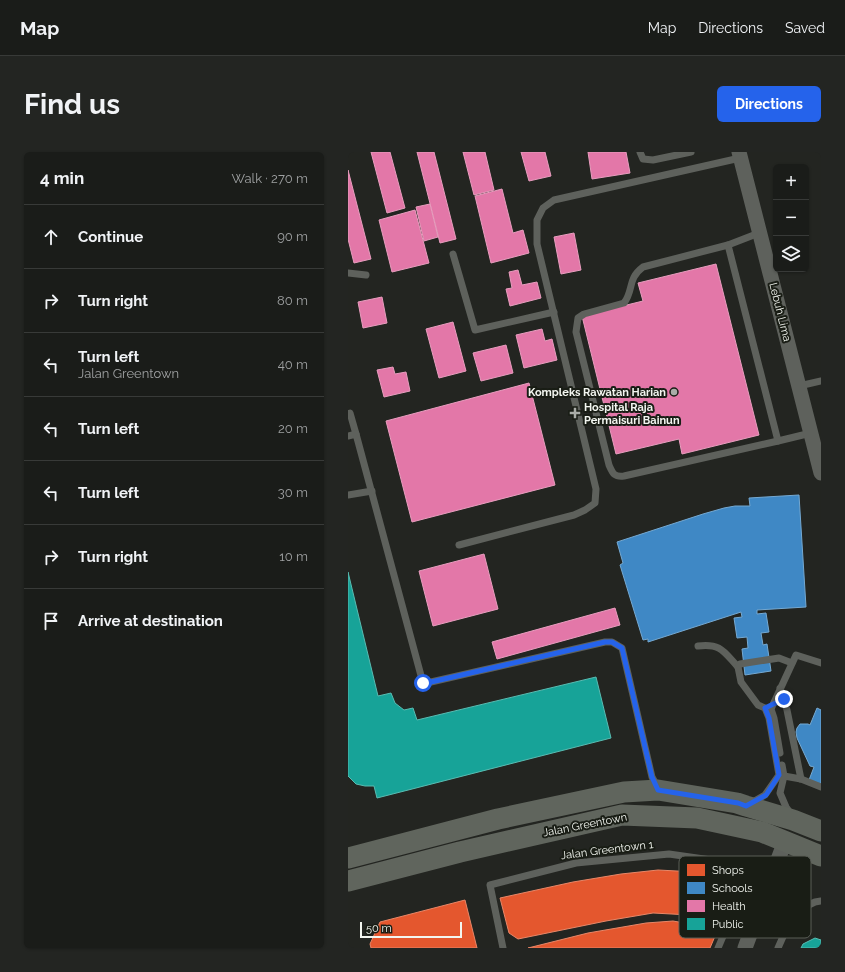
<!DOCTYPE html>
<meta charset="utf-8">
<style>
:root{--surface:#1a1c19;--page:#232522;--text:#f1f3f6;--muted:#9fa1a2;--line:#383a38;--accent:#2563eb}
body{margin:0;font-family:Raleway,sans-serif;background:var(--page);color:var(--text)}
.controls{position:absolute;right:12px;top:12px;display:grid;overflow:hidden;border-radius:6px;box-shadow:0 1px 3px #0004}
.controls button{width:36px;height:36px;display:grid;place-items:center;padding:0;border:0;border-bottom:1px solid var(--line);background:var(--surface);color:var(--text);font:20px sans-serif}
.scale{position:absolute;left:12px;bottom:10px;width:102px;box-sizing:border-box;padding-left:4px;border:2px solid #f3f6f0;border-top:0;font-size:11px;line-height:14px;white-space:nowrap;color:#f3f6f0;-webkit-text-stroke:3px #191d15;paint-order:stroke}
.stop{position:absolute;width:12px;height:12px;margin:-9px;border:3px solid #2563eb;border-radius:50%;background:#fff}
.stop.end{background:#2563eb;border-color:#fff;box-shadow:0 1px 4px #0008}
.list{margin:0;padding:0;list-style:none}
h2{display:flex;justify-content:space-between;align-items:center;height:52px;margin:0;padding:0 16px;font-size:17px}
h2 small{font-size:13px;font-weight:400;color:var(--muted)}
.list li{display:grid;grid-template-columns:26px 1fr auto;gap:12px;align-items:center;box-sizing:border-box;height:64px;padding:0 16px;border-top:1px solid var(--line)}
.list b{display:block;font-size:15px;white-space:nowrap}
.list p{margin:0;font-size:13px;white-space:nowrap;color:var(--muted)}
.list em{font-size:13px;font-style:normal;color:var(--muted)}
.icon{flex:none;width:22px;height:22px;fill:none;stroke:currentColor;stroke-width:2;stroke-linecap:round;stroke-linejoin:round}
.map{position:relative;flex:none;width:473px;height:796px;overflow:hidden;border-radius:6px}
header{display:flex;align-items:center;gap:24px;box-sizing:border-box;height:56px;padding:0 20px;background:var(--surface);border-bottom:1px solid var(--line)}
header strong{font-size:19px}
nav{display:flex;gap:22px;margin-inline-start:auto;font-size:14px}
.intro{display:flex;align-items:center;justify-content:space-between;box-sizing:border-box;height:96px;padding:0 24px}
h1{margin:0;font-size:28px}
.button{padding:10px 18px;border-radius:6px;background:var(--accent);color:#fff;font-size:14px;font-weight:700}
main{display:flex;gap:24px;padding:0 24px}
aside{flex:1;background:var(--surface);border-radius:6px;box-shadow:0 1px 3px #0004}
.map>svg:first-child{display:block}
</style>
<header>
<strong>Map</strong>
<nav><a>Map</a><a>Directions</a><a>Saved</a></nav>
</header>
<div class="intro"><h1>Find us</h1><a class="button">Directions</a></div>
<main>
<aside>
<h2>4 min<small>Walk · 270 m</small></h2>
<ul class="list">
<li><svg class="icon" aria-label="ahead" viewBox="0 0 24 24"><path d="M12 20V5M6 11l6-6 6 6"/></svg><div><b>Continue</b></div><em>90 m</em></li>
<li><svg class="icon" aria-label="right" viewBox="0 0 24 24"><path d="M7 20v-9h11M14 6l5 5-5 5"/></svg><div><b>Turn right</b></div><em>80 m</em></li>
<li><svg class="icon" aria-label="left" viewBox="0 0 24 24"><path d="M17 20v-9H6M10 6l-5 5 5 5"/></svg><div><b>Turn left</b><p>Jalan Greentown</p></div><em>40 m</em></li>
<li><svg class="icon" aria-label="left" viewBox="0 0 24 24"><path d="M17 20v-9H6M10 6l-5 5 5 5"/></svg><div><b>Turn left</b></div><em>20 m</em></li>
<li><svg class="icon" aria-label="left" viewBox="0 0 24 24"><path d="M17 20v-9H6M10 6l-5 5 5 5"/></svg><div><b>Turn left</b></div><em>30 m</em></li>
<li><svg class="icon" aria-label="right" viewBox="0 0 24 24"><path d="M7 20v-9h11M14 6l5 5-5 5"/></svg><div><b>Turn right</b></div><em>10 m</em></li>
<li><svg class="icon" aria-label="arrive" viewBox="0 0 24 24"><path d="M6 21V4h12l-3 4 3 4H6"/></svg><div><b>Arrive at destination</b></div></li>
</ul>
</aside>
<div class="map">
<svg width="473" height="796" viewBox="0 0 473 796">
<rect width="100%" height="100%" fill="#232521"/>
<g fill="#e4572e" stroke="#e88768">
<path d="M310,718L348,720L383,725L389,735L374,769L342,763L305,761L258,769L170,787L161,781L152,746L225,730L273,722Z"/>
<path d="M117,748L129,796H23L22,792L32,770Z"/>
<path d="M325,769L370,777L362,796H180L240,781L298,771Z"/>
</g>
<g fill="#3f88c5" stroke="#75a9d2">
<path d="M451,343L458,455L409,458V462L418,461L421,480L413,481L415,493L419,492L423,519L397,523L394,497L400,496L399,485L389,486L386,466L394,465L393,460L300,490V487L295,488L272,413L275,411L269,390L355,362L376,356L387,354H402L401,346Z"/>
<path d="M469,556L473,558V633L461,628L466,615L462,614L449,586L448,580L449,576L452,572H460L462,573Z"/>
</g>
<g fill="#e377a8" stroke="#e89dbe">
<path d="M23,0H42L57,56L39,61Z"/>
<path d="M69,0H86L108,87L92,91Z"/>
<path d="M115,0H137L146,38L126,43Z"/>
<path d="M173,0H197L203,24L181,29Z"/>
<path d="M240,0H278L282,21L244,27Z"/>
<path d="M0,18L23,107L6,111L0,87Z"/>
<path d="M154,37L165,81L175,78L181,101L143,111L127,44Z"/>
<path d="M82,52L90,85L76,89L68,55Z"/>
<path d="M67,58L81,111L44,120L31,68Z"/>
<path d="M226,81L233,118L213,122L206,85Z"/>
<path d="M368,112L411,283L334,302L331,287L268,302L234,164L295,149L290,131Z"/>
<path d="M170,118L174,133L189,130L193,146L162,154L158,137L164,136L161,120Z"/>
<path d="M34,145L39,171L15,176L10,150Z"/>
<path d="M105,170L118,219L91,226L78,177Z"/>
<path d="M194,177L197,189L204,187L209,208L176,216L168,183Z"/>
<path d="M158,193L165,221L133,229L125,201Z"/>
<path d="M45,215L47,222L58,220L62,239L36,245L29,218Z"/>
<path d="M181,231L207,333L64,370L38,269Z"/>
<path d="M136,402L150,457L85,474L71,419Z"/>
<path d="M267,456L272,473L149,507L144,490Z"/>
</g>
<g fill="#17a398" stroke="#59bcb2">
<path d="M0,420L30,544L43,541L47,551L56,558L65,556L69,568L248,525L263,586L29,646L26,634H17L8,632L0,624Z"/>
<path d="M467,786L473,788V796H453L455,792Z"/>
</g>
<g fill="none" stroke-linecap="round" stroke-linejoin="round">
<g stroke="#5e615c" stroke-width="7">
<path d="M292,0L295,7L305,8L343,0"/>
<path d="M411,81L380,93L430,289L463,281"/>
<path d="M380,93L295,115C279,127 286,138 276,151L236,162L230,166L228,180L261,313C265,322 266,325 276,324L430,289"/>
<path d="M105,102L127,178L206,160"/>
<path d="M0,121L18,123"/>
<path d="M451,234L473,229"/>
<path d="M2,261L8,282"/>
<path d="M0,284L8,282L75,531L83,530L257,490H264L274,496L304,625L310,636"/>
<path d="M0,343L24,339"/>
<path d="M111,393L226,363L237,358L247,351L248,337L189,92V68L195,56L206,48L392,6"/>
<path d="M350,494C373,491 376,500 390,515"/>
<path d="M432,536L439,558L453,627"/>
<path d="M432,601L426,566L423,557L448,503L473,511"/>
<path d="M434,613L436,624L432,641L438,655L443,662"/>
<path d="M436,624L453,627L473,635"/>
<path d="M403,651L417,643L431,623L421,566L417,556L410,553L393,530L390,515L392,512L431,506L444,511"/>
<path d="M155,796L142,733L228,711L321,702L398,713H428"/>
<path d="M370,796L399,728L398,713"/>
<path d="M430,796L446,760L467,750L473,749"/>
</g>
<g stroke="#5e615c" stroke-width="15">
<path d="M391,0L473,321"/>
<path d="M397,796L437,689"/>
</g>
<g stroke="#60655d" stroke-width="21">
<path d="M0,706L150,667L276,640L310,638L389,651L398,654L445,668L473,679"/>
<path d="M0,729L112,700L274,663L349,666L414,680L473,704"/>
</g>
</g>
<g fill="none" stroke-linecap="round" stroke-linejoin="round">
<path stroke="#2563eb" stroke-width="5" d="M75,531L83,530L257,490H264L274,496L304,625L310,638L390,651L398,654L418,643L431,623L421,566L417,556L436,547"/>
</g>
<g fill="#aaada8" stroke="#191d15" stroke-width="1.5">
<circle cx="326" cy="240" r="4"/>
<path d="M225 255h4v4h4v4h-4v4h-4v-4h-4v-4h4z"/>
</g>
<g text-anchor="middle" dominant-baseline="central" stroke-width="4" stroke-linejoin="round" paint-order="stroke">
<g font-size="11" fill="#f3f6f0" stroke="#191d15">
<text transform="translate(432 160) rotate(76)">Lebuh Lima</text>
<text transform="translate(237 673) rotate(-11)">Jalan Greentown</text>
<text transform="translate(259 698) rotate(-7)">Jalan Greentown 1</text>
</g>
<g font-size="11" font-weight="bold" fill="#f3f6f0" stroke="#191d15" text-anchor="end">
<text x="318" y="240">Kompleks Rawatan Harian</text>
<text x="236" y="255" text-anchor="start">Hospital Raja<tspan x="236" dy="13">Permaisuri Bainun</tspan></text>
</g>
</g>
<rect x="331" y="704" width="132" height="82" rx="6" fill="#191d15" stroke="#5a5e57" stroke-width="1"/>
<rect x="339" y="712" width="18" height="12" fill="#e4572e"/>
<rect x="339" y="730" width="18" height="12" fill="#3f88c5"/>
<rect x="339" y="748" width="18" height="12" fill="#e377a8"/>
<rect x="339" y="766" width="18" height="12" fill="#17a398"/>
<g font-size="11" fill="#f3f6f0">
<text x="364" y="722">Shops</text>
<text x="364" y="740">Schools</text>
<text x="364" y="758">Health</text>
<text x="364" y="776">Public</text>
</g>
</svg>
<div class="controls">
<button>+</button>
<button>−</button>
<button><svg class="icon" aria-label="layers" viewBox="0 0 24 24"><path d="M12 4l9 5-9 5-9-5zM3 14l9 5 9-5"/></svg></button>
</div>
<div class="scale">50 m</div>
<div class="stop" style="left:75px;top:531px"></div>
<div class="stop end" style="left:436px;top:547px"></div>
</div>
</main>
